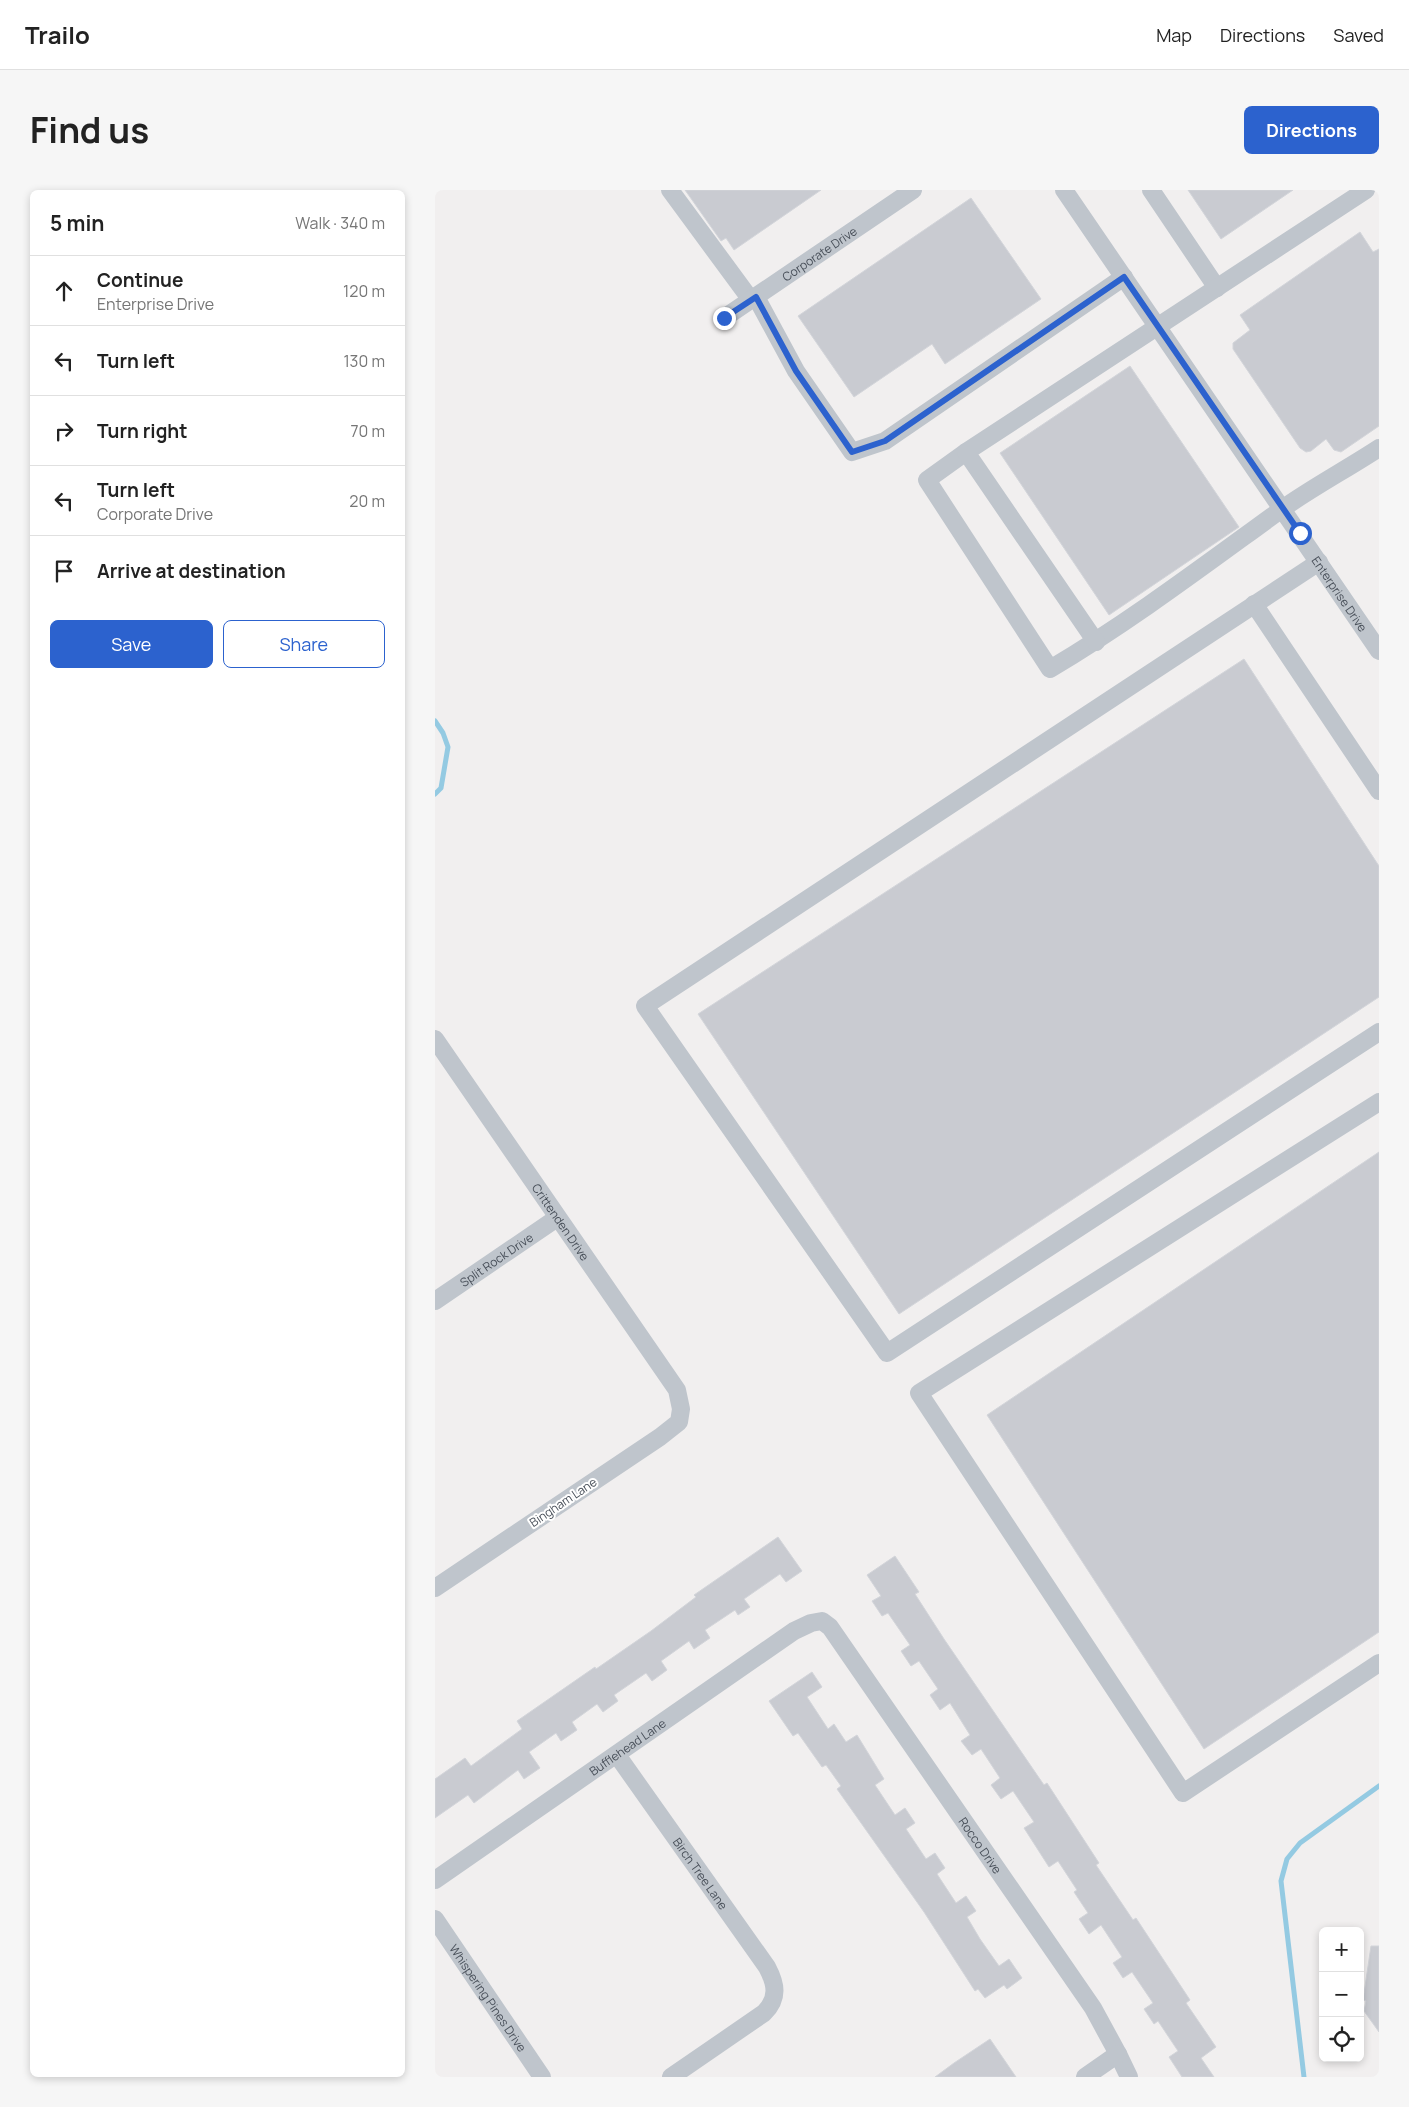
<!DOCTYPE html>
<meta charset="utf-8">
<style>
:root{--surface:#fff;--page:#f6f6f6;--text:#222;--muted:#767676;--line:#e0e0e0;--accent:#2c62ce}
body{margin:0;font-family:Manrope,sans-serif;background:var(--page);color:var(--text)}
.controls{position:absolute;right:15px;bottom:15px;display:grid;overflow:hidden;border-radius:8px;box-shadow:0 2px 8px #0003}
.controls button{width:45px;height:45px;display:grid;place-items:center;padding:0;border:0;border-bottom:1px solid var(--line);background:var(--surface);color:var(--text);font:25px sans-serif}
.stop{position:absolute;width:15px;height:15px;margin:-11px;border:4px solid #2c62ce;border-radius:50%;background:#fff}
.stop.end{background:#2c62ce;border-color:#fff;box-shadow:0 1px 5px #0008}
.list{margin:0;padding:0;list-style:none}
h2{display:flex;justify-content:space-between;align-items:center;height:65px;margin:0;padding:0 20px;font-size:21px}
h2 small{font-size:16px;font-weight:400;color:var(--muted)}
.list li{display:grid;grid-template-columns:32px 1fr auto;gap:15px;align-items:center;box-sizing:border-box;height:70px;padding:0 20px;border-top:1px solid var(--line)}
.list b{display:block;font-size:19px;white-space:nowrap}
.list p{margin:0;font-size:16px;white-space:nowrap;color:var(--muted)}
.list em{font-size:16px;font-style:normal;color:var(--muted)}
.actions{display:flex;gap:10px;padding:15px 20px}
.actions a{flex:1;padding:11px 0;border:1px solid var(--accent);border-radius:8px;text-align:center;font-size:18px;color:var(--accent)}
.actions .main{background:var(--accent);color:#fff}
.icon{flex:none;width:28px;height:28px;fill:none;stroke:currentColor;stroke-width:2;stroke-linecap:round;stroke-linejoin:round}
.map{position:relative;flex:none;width:944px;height:1887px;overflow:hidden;border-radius:8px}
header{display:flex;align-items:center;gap:30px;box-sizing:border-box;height:70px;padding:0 25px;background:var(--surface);border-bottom:1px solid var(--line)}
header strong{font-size:24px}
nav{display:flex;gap:28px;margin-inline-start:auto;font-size:18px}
.intro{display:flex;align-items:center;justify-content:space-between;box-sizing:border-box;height:120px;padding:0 30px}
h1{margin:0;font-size:35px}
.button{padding:12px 22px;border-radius:8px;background:var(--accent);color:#fff;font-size:18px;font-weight:700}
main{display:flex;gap:30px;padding:0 30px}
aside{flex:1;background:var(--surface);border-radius:8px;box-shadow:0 2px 8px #0003}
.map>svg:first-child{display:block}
</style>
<header>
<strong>Trailo</strong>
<nav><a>Map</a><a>Directions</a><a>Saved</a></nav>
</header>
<div class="intro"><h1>Find us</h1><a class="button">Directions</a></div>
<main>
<aside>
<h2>5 min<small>Walk · 340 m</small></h2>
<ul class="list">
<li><svg class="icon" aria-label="ahead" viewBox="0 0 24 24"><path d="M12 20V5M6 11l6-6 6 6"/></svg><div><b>Continue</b><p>Enterprise Drive</p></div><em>120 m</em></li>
<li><svg class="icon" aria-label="left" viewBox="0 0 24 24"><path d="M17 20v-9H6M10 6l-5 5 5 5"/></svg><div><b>Turn left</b></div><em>130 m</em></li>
<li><svg class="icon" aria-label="right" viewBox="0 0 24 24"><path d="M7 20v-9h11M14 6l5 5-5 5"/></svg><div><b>Turn right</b></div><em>70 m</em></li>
<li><svg class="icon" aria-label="left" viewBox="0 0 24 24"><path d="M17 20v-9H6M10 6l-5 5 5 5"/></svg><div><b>Turn left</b><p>Corporate Drive</p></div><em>20 m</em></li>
<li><svg class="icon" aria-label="arrive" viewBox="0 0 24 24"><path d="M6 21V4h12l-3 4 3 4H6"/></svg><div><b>Arrive at destination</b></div></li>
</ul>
<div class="actions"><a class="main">Save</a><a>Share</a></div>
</aside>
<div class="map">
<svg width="944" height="1887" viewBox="0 0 944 1887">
<rect width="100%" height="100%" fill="#f1efef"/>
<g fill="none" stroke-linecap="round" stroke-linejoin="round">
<g stroke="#94cae2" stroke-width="5">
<path d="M0,531L8,543L13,557L6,598L0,604"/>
<path d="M869,1887L846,1691L852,1669L865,1653L944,1596"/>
</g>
</g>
<g fill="#c9cbd1" stroke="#d3d5da">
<path d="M250,0H386L299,60L291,48L286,51Z"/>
<path d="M753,0H858L786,49Z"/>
<path d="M536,8L606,109L510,174L497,154L419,207L363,126Z"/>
<path d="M925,42L938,62L944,59V236L906,262L899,260L891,249L876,261L871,262L865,258L798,159V153L815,140L805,125Z"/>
<path d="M695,176L804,337L674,425L565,263Z"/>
<path d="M809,469L944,676V807L464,1124L263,824Z"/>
<path d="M944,962V1442L769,1559L552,1225Z"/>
<path d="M343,1347L367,1381L351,1392L345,1384L309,1409L315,1417L303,1425L300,1420L270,1440L275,1448L259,1459L254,1451L226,1471L232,1480L217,1491L211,1483L179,1505L183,1511L168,1522L162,1514L137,1532L142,1540L126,1551L121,1543L94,1562L105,1578L89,1589L83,1580L39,1613L33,1605L0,1628V1589L30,1568L36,1576L87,1539L82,1531L160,1477L161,1479L216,1441L261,1407L259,1405Z"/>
<path d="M460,1366L484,1402L480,1404L509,1449L609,1595L612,1593L664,1673L661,1675L698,1730L701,1728L755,1810L751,1813L781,1857L766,1868L779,1887H747L734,1867L743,1861L723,1831L719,1834L709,1819L718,1813L697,1782L688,1788L678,1773L687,1767L666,1735L654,1744L644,1729L653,1723L639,1702L642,1700L623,1671L614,1677L589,1638L599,1632L578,1601L566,1609L556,1595L565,1588L546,1559L537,1565L526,1551L535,1545L515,1513L505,1520L495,1505L503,1499L484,1471L476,1476L466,1461L475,1455L453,1423L447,1426L437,1411L446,1406L432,1385Z"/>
<path d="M377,1482L387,1497L372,1507L393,1539L399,1534L411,1552L422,1545L449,1589L440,1595L460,1625L470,1618L480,1633L471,1639L491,1669L500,1663L510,1678L502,1684L521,1713L531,1706L541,1721L532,1727L545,1749L564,1776L574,1769L587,1788L572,1799L569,1795L550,1808L543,1799L540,1801L489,1722L402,1599L406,1596L391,1575L387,1577L363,1543L358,1546L334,1511Z"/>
<path d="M936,1756H944V1842L929,1821L931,1811L928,1810Z"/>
<path d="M555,1849L581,1887H500L519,1873Z"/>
</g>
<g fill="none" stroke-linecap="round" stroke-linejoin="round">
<g stroke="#bfc5cc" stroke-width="18">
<path d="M235,0L316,110"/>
<path id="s1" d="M629,0L944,461"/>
<path d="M716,0L782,98"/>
<path d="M321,107L361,181L417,262L450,251L689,87"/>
<path id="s2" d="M289,128L478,0"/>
<path d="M531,262L492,290L615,479C696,431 771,374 847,319C878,297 912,279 944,258"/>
<path d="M884,372L210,816L452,1163L944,842"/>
<path d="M819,414L944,601"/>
<path d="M661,452L531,262L931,0"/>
<path id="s3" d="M0,849L242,1200L246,1219L244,1232L225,1247L0,1398"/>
<path d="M944,912L484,1203L748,1603L944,1473"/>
<path id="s4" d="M0,1111L122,1028"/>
<path id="s5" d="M182,1565L332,1777C341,1794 344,1808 329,1823L236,1887"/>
<path id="s6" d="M0,1690L359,1441L376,1433L387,1431L395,1437L658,1818L683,1864L694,1887"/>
<path id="s7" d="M0,1729L107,1887"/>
<path d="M650,1887L683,1864"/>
</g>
</g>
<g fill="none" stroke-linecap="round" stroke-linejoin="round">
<path stroke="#2c62ce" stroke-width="6" d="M289,128L321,107L361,181L417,262L450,251L689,87L865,343"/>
</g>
<g text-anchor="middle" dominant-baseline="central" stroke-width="4" stroke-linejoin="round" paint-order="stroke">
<g font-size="12" fill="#49505a" stroke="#fff">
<text stroke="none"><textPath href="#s2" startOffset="115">Corporate Drive</textPath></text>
<text stroke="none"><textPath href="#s1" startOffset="489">Enterprise Drive</textPath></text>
<text stroke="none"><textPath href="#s3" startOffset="222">Crittenden Drive</textPath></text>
<text stroke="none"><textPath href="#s4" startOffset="74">Split Rock Drive</textPath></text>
<text transform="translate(128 1312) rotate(-34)">Bingham Lane</text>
<text stroke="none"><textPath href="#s6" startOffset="234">Bufflehead Lane</textPath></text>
<text stroke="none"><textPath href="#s6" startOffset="742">Rocco Drive</textPath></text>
<text stroke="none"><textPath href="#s5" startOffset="145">Birch Tree Lane</textPath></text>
<text stroke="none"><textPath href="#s7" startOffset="95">Whispering Pines Drive</textPath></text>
</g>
</g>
</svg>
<div class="controls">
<button>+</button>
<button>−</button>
<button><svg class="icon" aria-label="locate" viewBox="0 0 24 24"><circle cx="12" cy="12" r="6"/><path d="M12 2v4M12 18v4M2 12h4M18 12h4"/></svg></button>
</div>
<div class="stop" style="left:865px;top:343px"></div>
<div class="stop end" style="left:289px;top:128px"></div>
</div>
</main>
